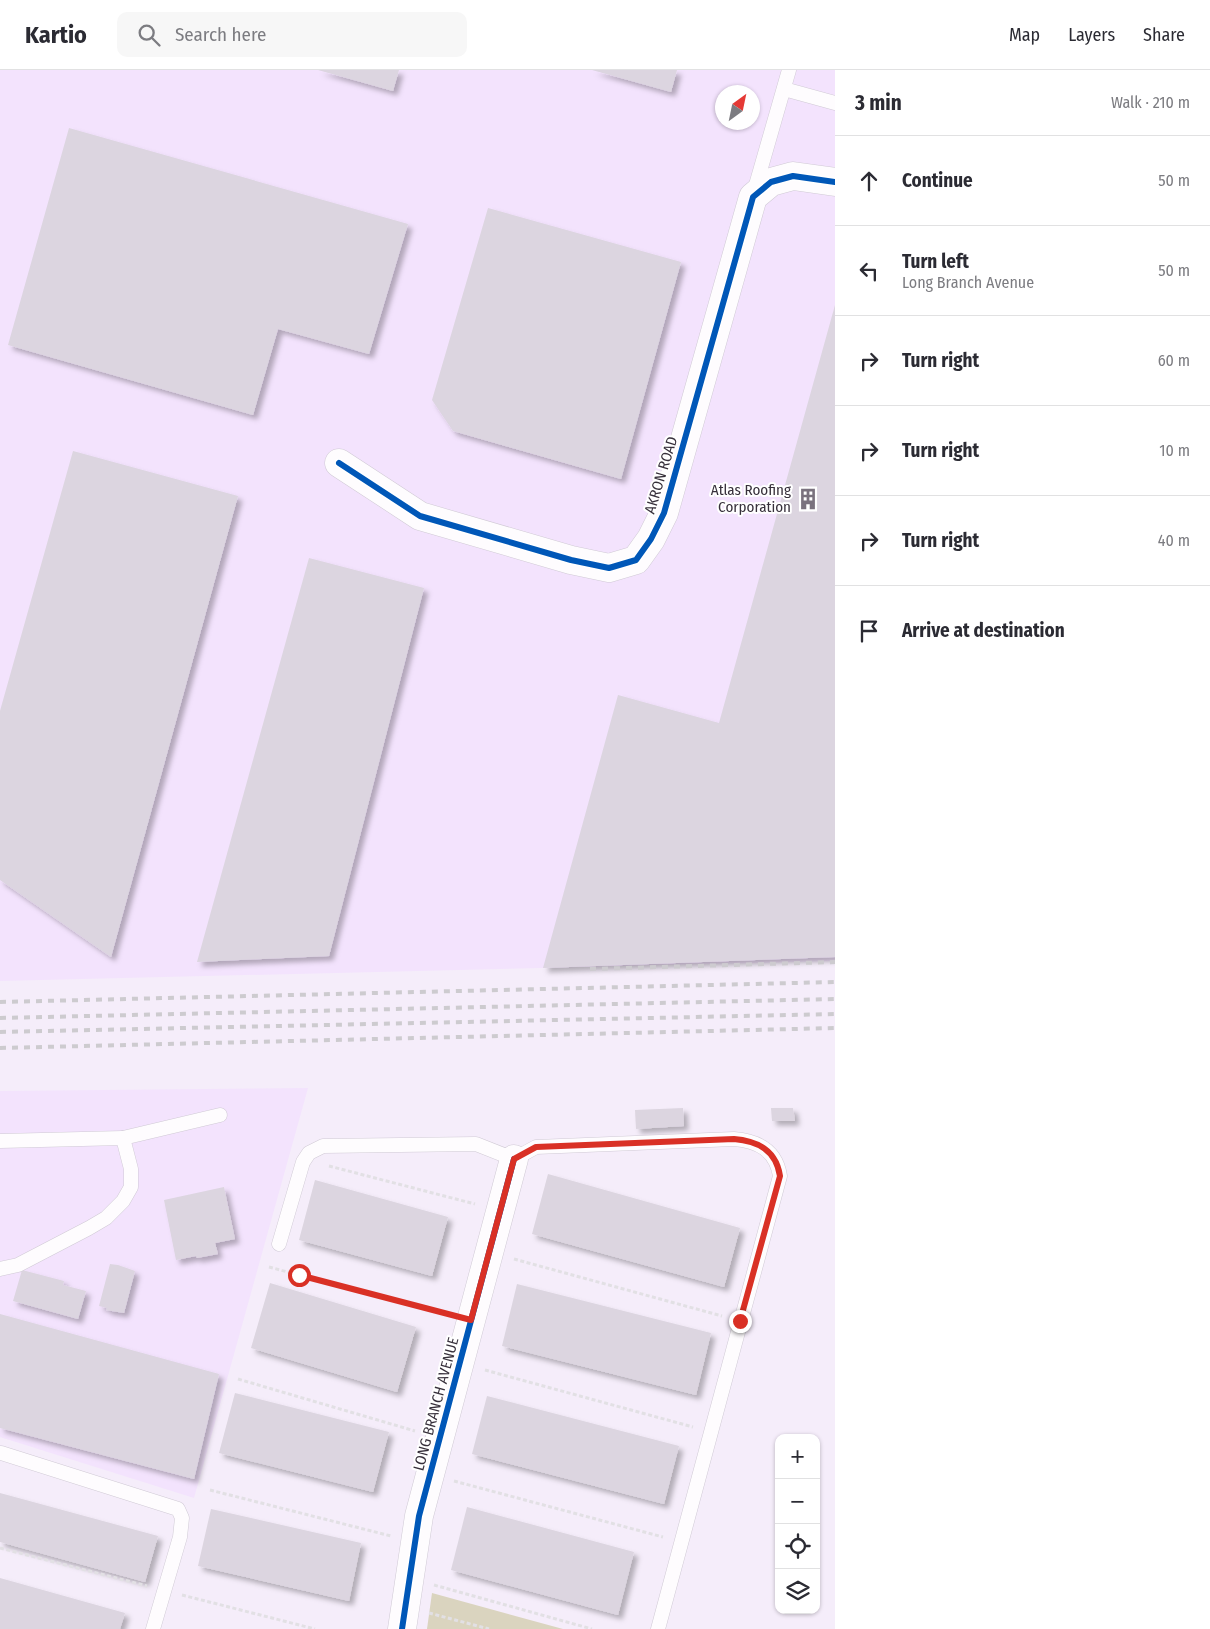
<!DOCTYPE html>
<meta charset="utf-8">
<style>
:root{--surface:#fff;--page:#f7f7f7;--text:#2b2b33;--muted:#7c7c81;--line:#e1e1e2}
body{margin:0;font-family:"Fira Sans Condensed",sans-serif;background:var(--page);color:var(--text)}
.controls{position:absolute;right:15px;bottom:15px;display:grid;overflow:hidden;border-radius:10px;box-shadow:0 1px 4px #0004}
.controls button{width:45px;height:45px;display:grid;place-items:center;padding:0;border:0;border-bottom:1px solid var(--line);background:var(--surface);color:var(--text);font:25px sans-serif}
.compass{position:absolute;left:715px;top:15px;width:45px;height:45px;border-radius:50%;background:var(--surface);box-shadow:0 1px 4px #0004;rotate:33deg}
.stop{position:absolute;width:15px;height:15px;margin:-11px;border:4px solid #d93025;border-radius:50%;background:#fff}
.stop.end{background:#d93025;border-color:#fff;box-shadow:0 1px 5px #0008}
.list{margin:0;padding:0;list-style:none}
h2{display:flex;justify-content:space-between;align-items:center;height:65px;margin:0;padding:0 20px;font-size:21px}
h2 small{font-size:16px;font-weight:400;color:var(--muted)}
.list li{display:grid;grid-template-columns:32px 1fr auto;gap:15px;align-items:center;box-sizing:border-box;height:90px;padding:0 20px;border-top:1px solid var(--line)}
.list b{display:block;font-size:19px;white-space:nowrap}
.list p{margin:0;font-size:16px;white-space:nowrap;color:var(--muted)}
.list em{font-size:16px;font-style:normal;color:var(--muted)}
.icon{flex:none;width:28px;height:28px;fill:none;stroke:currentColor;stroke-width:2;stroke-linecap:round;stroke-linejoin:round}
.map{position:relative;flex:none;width:835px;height:1559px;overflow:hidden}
header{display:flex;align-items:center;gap:30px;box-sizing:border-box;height:70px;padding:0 25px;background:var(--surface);border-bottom:1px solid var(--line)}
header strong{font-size:24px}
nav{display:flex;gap:28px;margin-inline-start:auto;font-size:18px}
.search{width:350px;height:45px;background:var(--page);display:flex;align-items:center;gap:12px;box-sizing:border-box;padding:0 18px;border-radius:10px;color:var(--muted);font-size:19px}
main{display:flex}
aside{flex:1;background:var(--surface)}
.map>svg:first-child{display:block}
</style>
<header>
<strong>Kartio</strong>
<div class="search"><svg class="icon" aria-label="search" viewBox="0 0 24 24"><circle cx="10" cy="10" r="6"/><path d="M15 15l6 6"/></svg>Search here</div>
<nav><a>Map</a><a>Layers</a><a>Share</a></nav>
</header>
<main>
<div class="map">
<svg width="835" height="1559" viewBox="0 0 835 1559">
<defs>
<filter id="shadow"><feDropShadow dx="4.5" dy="4.5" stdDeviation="2.5" flood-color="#0004"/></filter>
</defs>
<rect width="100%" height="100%" fill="#f5edfa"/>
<g fill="#f3e3fd" fill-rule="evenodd">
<path d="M0,0H835V891L0,911ZM722,22H752V52H722Z"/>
<path d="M308,1018L194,1428L0,1367V1021Z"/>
</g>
<path fill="#dad4bf" d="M432,1523L563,1559H427Z"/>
<g fill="#dcd5e0" filter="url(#shadow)">
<path d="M318,0H399L393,21Z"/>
<path d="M592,0H677L671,22Z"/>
<path d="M69,58L408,154L369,284L278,259L253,345L8,275Z"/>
<path d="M488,138L681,192L621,409L453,361L432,330Z"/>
<path d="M835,235V887L543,898L618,625L719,653Z"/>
<path d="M73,381L238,426L111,887L0,810V641Z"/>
<path d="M309,488L424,518L329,886L197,892Z"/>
<path d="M683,1038L684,1056L636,1059L635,1040Z"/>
<path d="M771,1038H793L795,1051H772Z"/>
<path d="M548,1104L740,1158L724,1217L532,1164Z"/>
<path d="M315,1110L448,1147L432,1206L299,1170Z"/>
<path d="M224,1117L235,1169L215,1173L218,1184L197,1188L196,1186L176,1190L164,1130Z"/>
<path d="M110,1194L118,1195L135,1201L124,1243L106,1240L107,1238L99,1236Z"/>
<path d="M22,1200L64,1211L63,1215L86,1221L78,1249L13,1231Z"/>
<path d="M270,1213L416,1257L397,1322L251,1278Z"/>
<path d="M517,1214L711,1263L696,1325L502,1276Z"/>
<path d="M0,1244L219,1304L194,1409L0,1358Z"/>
<path d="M235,1323L389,1362L373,1422L219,1383Z"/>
<path d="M487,1326L679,1376L664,1434L472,1384Z"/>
<path d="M0,1423L158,1466L145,1512L0,1472Z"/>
<path d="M467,1437L634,1482L618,1545L451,1500Z"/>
<path d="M211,1439L361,1473L349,1531L198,1496Z"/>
<path d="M0,1508L125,1543L120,1559H0Z"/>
</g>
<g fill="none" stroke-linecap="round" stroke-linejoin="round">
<g stroke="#d0cad5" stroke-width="15">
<g id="lane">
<path d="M784,19L835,33"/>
<path d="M754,122L789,0"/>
<path d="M123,1068L220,1045"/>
<path d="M0,1071L123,1068L131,1099V1117L123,1131L106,1148L89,1158L18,1195L0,1199"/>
<path d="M279,1174L303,1092L309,1083L323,1076L476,1074L514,1089L536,1077L734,1069C758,1071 776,1080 780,1106L658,1559"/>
<path d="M1,1383L178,1439L182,1448L180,1467L153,1559"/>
</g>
</g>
<g stroke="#d0cad5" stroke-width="29">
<g id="street">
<path d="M339,393L420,446L571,490L609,498L636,490L651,469L664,443L753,127L771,112L793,106L835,112"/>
<path d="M402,1559L419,1446L514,1089"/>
</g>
</g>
<g stroke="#e2e0e4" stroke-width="3" stroke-dasharray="4 2.5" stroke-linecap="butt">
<path d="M329,1096L475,1134"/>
<path d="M514,1189L722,1246"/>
<path d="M269,1197L446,1244"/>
<path d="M485,1300L693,1357"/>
<path d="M238,1309L415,1361"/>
<path d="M454,1411L663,1467"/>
<path d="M210,1420L391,1466"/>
<path d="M0,1478L147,1516"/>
<path d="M434,1515L592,1559"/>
<path d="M182,1525L315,1559"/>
<path d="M429,1543L489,1559"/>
</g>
<use href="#lane" stroke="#fefcfe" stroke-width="14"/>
<use href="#street" stroke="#fefcfe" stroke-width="28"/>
<g stroke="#cdcbcf" stroke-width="4" stroke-dasharray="6 6" stroke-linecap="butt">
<path d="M590,899L835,892"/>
<path d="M0,932L835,912"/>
<path d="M0,948L835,929"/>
<path d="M0,962L835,944"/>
<path d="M0,978L835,958"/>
</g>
<g stroke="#fff" stroke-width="9">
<g id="cycleway">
<path d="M339,393L420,446L571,490L609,498L636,490L651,469L664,443L753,127L771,112L793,106L835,112"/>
<path d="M402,1559L419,1446L514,1089"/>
</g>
</g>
<use href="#cycleway" stroke="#0057b8" stroke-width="6"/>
</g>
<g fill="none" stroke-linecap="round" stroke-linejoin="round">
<path stroke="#d93025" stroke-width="6" d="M299,1205L471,1250L514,1089L536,1077L734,1069C758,1071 776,1080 780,1106L740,1251"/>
</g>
<defs>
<g id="building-bare" transform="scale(1.725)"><path d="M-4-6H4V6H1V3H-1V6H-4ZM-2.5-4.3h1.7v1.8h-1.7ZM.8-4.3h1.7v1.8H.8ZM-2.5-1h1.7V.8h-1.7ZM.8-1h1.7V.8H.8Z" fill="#7a727e" stroke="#fff" stroke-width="2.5" paint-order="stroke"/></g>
</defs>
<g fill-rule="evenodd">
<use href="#building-bare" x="808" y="429"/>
</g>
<g text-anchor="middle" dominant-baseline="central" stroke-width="4" stroke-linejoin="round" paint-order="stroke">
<g font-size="15" fill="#37303b" stroke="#fff">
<text transform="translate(661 405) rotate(-73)">AKRON ROAD</text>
<text transform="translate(436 1334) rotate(-75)">LONG BRANCH AVENUE</text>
</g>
<g font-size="15" fill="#37303b" stroke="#fff" text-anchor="end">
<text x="791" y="420">Atlas Roofing<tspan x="791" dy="17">Corporation</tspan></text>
</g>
</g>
</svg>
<div class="controls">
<button>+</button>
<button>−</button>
<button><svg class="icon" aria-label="locate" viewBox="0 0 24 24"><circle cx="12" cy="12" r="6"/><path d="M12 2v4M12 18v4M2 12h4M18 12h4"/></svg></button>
<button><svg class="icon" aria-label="layers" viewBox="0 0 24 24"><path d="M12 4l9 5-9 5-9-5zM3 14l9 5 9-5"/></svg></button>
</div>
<svg class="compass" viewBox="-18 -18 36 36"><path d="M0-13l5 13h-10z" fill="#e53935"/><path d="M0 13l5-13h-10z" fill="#7c7c81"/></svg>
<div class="stop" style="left:299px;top:1205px"></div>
<div class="stop end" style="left:740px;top:1251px"></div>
</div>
<aside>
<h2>3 min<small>Walk · 210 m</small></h2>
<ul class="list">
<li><svg class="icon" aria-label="ahead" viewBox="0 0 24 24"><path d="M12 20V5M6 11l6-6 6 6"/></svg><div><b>Continue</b></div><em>50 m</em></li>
<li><svg class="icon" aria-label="left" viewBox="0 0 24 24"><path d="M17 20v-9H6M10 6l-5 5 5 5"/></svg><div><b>Turn left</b><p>Long Branch Avenue</p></div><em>50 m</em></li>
<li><svg class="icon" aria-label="right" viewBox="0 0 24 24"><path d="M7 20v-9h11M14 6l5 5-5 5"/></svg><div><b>Turn right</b></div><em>60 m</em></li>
<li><svg class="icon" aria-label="right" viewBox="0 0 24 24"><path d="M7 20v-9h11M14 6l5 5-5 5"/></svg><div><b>Turn right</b></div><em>10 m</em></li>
<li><svg class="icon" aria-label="right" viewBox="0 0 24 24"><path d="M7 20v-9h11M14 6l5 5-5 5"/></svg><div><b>Turn right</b></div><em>40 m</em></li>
<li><svg class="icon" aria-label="arrive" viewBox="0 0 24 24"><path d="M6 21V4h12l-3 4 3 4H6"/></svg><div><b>Arrive at destination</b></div></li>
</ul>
</aside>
</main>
